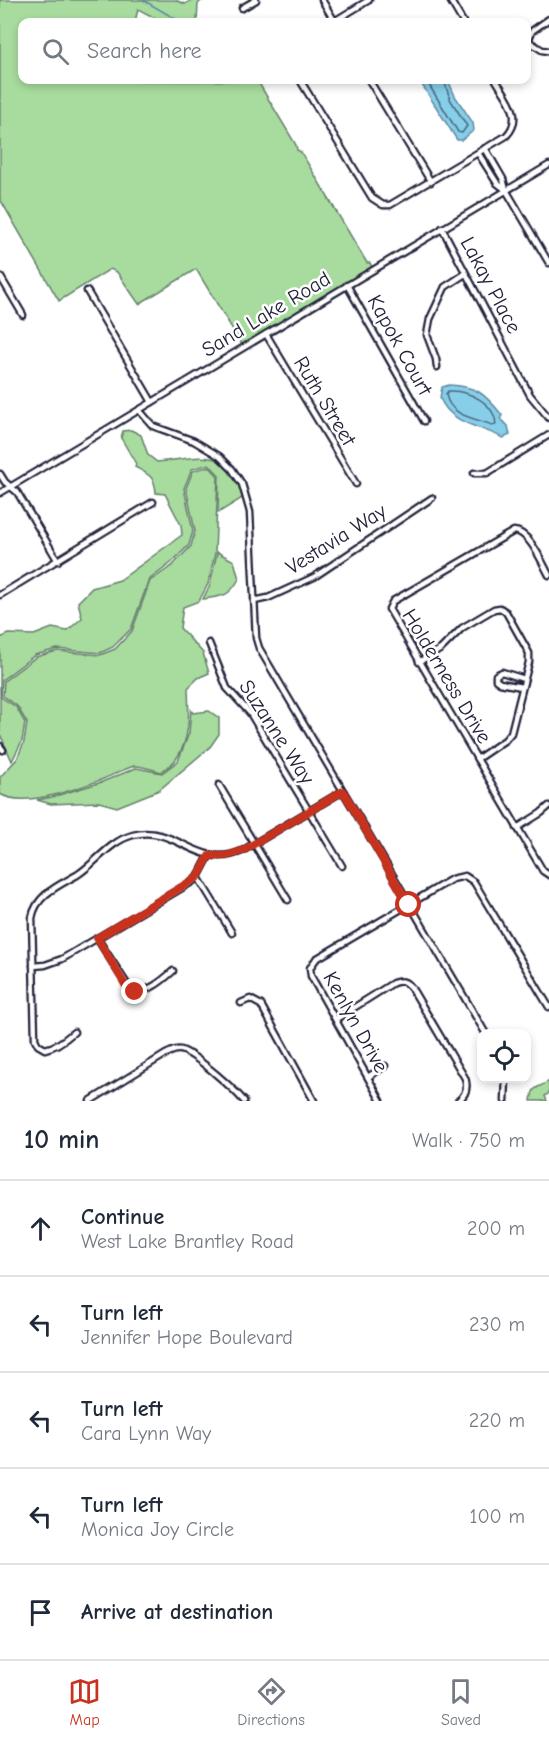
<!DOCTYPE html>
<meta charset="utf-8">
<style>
:root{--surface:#fff;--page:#f2f2f3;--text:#1f2937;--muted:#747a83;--line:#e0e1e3;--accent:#c8321e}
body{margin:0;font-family:"Comic Neue",sans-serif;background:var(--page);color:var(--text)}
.controls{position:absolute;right:18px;bottom:18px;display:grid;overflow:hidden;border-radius:12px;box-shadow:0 3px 9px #0003}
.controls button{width:54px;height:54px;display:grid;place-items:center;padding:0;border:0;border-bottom:2px solid var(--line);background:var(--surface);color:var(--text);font:30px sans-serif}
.stop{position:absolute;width:18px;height:18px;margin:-14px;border:4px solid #c8321e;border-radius:50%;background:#fff}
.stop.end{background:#c8321e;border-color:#fff;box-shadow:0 2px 6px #0008}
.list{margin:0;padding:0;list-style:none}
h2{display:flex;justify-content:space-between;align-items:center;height:78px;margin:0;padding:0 24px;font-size:26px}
h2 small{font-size:20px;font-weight:400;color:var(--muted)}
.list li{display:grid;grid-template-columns:39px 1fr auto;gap:18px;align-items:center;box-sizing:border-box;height:96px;padding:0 24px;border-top:2px solid var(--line)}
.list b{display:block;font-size:22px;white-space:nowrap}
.list p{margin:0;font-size:20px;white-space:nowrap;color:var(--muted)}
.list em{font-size:20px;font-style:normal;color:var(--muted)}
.icon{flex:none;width:33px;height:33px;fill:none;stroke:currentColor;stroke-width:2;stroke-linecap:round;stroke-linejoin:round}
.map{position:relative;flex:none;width:549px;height:1101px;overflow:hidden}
.search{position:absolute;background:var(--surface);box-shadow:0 3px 9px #0003;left:18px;right:18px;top:18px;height:66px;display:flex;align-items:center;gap:15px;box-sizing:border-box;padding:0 21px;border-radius:12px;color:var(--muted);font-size:22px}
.sheet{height:558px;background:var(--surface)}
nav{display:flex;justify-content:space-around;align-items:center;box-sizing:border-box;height:84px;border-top:2px solid var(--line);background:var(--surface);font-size:16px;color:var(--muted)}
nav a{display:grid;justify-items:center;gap:3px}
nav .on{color:var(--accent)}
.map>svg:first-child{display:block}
</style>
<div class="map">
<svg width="549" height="1101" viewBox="0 0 549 1101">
<rect width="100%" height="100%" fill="#fff"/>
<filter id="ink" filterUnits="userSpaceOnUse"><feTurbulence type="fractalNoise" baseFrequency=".0167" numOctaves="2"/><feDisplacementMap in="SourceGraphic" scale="12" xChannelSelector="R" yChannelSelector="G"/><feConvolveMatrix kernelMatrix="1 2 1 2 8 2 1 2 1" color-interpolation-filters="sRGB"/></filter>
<g filter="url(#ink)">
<g fill="#a8dc9e" stroke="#657f6c" stroke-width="1.5">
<path d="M0,0H175L185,4L192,0H205L201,1L198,4L197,22H163L138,9L135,22H22V80L191,81L257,80L296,145L297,150L301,152L367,263H370L372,267L242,345L196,269L139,304L117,272L110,269L59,301L0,199Z"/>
<path d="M131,430L141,435L148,455L157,462C202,458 226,444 244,497L218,513L219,475L209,464L192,469L184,488L193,531L189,545L170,564L149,580L131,629L113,647L100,653L57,649L35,655L2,680L1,697L16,707L25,723L22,741L12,761L0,734V638L9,634L34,635L52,628L67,631L82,618L78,602L92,588L120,580L182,535L181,525L165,494L156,493C155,476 148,474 135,467L136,464L121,438L123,431Z"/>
<path d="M209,466L218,476L215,553L208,584L199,601L183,607L180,628L203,653L209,673L198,678L188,688C189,712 191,739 176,759C173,764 166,768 161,772C153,770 141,765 134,766C124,769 113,775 103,779C78,788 24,809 0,794V777L17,759L24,742L27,723L17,706L3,696L4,681L36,657L57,651L100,655L115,649L132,631L150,581L172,566L191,546L195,531L186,488L193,471Z"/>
<path d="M217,552L234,561L239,579C229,597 223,596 203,599L210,585Z"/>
<path d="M191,710L193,713L209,711L219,718V734L210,747L159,790L117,807L99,802L51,804L37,800L52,797L102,782L136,768L162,773L178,761L189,733Z"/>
<path d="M549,1081V1093L545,1096L547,1101H531C533,1083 538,1090 549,1081Z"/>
</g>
<g fill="#87cee8" stroke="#5f89a3" stroke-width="1.5">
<path d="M419,80H448L455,96L473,123L474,130L462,140H457Z"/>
<path d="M449,385C477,386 485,394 502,415L501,419L508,426L510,435L503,438C481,426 450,424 440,398L442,387Z"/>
</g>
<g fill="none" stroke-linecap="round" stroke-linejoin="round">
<g stroke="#4a6780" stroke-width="1.5">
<path d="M426,80L458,132L462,133L467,126L450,99L444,80"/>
<path d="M448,391C468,390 494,402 496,424L492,425C475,418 449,416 446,394Z"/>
</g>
<path stroke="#5f89a3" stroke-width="1.5" d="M143,0L181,22"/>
<g stroke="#22223b" stroke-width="9">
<g id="minor">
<path d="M322,0L335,22"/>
<path d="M450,0L463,22"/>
<path d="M242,8L256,0"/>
<path d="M549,19L532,31L528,41L542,50L549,51"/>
<path d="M333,22L369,0"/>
<path d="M300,80L372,198L383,205H390L506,136C525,117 506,97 496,80"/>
<path d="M369,80L431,182"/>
<path d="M485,148L503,179L506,190L549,263"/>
<path d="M478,153L497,183L506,190"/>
<path d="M442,228L530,395L549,418"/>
<path d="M0,276L23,315"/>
<path d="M347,285L424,421"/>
<path d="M87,291L152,402"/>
<path d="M266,334L356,484"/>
<path d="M437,367L436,359L427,335L430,319L445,287L465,274"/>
<path d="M139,410L153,426L194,441L219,456L232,469L242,484L250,512L256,638L259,648L486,1034"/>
<path d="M474,473H487L549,435"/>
<path d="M0,474L5,482L17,492L58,561"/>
<path d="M0,493L549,165"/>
<path d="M549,575C542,562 529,531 514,531L393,601L389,609L543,871L549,875"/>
<path d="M0,595L153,502"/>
<path d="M254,601L268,598L314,577L432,498"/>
<path d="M209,643L227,688L250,713L342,866"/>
<path d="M419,662L441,649L462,628L494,609L500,608L506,612L529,653V662L511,733L505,740L477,759"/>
<path d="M522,687L500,683L496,680V675L502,672L524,679"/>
<path d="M0,746L3,750"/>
<path d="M219,785L288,900"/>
<path d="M517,828L541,813L549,806"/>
<path d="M198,877L232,933"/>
<path d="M97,938L130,989C145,996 162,981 173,971"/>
<path d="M33,966L45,965L62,959L192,882L198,877L209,856"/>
<path d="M241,1003L250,999L261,1005L314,1101"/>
<path d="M336,1019L393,983C401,980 405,981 411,987L465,1078C468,1087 466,1095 458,1101"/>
<path d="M74,1032C65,1040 56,1047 45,1049L38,1045L35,1039L32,918C36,895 58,886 77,875C96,863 110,841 133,835C176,824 198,871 242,851L343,791"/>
<path d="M368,1077L385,1066"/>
<path d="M90,1101L166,1054C172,1051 178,1048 184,1051C199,1058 233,1088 244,1101"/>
<path d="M381,1101L311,976L310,968L316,959L452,879L465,876L474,882L549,1007"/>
<path d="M505,1101L506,1078"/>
</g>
</g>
<use href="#minor" stroke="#fff" stroke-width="4.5"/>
</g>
</g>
<g fill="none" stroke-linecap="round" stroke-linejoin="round" filter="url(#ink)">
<path stroke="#c8321e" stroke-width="8" d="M135,992L126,986L97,938L198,877L209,856H226L242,851L343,791L409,905"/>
</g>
<g text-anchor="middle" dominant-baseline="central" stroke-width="5" stroke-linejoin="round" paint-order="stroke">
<g font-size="21" fill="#22223b" stroke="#fff">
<text transform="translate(491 285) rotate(62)">Lakay Place</text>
<text transform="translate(266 314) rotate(-31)">Sand Lake Road</text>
<text transform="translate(400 345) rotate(61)">Kapok Court</text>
<text transform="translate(325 401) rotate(59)">Ruth Street</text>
<text transform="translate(336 539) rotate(-32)">Vestavia Way</text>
<text transform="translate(447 676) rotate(59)">Holderness Drive</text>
<text transform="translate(277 732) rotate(57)">Suzanne Way</text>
<text transform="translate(356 1022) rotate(61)">Kenlyn Drive</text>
</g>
</g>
</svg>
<div class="controls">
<button><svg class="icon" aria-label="locate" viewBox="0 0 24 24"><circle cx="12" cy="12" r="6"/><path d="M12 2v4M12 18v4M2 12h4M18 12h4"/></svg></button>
</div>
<div class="stop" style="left:409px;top:905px"></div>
<div class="stop end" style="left:135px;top:992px"></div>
<div class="search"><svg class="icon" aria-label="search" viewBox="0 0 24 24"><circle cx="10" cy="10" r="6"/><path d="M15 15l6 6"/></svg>Search here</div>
</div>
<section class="sheet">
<h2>10 min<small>Walk · 750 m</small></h2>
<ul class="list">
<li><svg class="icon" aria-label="ahead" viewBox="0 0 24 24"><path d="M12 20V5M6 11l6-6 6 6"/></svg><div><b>Continue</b><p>West Lake Brantley Road</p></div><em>200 m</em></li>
<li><svg class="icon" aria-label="left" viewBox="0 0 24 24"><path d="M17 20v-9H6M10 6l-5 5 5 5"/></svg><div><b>Turn left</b><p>Jennifer Hope Boulevard</p></div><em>230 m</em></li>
<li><svg class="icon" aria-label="left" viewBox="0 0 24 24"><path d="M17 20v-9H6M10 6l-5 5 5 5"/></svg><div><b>Turn left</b><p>Cara Lynn Way</p></div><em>220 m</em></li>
<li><svg class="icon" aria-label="left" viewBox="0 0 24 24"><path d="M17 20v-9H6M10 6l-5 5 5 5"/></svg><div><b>Turn left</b><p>Monica Joy Circle</p></div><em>100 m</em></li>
<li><svg class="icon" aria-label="arrive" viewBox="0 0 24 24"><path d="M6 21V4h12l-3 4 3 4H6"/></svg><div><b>Arrive at destination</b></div></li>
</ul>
</section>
<nav>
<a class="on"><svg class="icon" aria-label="map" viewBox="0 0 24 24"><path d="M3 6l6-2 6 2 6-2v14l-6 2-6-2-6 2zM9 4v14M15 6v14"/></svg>Map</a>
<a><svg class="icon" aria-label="directions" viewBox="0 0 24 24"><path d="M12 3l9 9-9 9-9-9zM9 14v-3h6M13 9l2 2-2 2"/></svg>Directions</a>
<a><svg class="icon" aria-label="saved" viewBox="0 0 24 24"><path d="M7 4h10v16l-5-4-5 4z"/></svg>Saved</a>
</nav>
